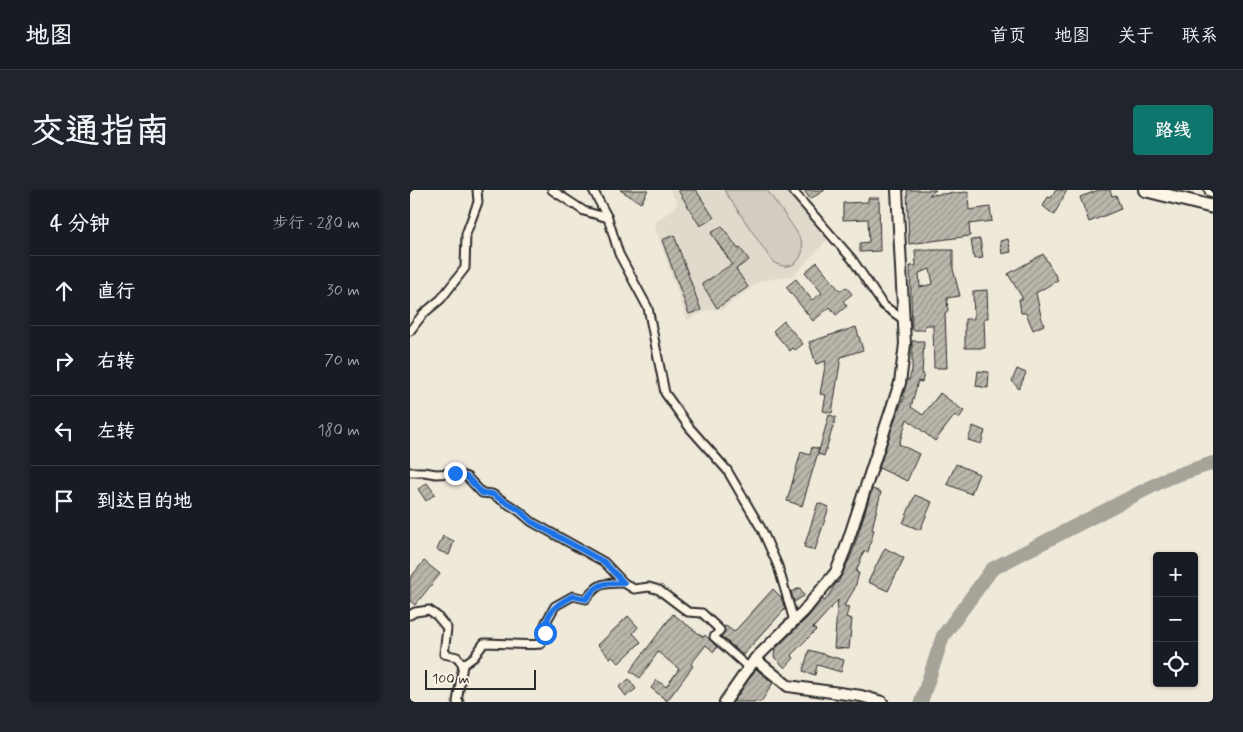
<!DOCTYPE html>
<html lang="zh">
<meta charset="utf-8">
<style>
:root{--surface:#171b24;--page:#20242c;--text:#f1f3f6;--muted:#9ea1a6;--line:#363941;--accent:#0f766e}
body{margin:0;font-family:Mynerve,"LXGW WenKai TC",sans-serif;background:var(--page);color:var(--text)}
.controls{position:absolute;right:15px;bottom:15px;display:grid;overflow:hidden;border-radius:5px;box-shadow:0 1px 4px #0004}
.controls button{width:45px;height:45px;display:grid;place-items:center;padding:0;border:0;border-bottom:1px solid var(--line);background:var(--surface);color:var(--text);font:25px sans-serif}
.scale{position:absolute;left:15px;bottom:12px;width:111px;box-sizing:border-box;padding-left:5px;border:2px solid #2b2b2b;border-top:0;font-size:14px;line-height:18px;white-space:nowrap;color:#2b2b2b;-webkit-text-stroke:4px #fcf5e5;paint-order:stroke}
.stop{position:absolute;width:15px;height:15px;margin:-11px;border:4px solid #1a73e8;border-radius:50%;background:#fff}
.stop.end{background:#1a73e8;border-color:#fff;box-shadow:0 1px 5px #0008}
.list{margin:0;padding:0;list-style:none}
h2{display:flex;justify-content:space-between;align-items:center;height:65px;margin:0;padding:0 20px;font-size:21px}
h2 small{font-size:16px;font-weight:400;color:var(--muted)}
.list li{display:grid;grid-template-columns:32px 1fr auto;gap:15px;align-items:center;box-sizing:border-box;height:70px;padding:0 20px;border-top:1px solid var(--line)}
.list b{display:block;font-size:19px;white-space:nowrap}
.list em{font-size:16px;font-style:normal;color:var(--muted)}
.icon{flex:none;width:28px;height:28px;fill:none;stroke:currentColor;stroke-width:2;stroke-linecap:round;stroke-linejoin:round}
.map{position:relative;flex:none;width:803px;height:512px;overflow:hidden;border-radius:5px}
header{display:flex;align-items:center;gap:30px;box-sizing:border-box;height:70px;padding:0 25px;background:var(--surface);border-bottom:1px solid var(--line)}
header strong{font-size:24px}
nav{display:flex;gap:28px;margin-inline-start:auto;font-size:18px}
.intro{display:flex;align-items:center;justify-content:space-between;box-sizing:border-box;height:120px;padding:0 30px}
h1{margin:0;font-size:35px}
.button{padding:12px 22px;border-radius:5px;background:var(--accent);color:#fff;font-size:18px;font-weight:700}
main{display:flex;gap:30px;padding:0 30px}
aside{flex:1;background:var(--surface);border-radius:5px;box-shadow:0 1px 4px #0004}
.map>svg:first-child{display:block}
</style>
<header>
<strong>地图</strong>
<nav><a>首页</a><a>地图</a><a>关于</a><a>联系</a></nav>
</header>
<div class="intro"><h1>交通指南</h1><a class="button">路线</a></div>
<main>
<aside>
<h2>4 分钟<small>步行 · 280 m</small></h2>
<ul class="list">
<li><svg class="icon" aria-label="ahead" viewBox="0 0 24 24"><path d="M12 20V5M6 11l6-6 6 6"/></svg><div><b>直行</b></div><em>30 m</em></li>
<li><svg class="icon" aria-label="right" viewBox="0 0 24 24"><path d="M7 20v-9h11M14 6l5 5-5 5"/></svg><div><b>右转</b></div><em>70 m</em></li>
<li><svg class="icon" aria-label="left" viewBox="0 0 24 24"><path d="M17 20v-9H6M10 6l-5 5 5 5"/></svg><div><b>左转</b></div><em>180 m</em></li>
<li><svg class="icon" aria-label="arrive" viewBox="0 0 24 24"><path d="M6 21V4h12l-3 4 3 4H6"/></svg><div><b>到达目的地</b></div></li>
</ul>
</aside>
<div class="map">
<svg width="803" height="512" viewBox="0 0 803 512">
<defs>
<pattern id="building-hatch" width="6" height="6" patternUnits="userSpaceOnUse" patternTransform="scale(1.25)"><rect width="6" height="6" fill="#bcb7ac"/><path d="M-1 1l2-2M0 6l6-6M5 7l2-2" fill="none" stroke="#99958c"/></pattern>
</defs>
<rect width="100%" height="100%" fill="#efe9da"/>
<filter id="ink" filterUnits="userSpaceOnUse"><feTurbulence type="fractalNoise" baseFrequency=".02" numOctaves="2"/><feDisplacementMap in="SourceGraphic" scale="10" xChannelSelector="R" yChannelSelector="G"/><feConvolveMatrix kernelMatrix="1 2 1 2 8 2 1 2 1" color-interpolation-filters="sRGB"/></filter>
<g filter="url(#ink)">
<path fill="#e0dacc" d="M260,0H376L419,48L384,85L350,91L313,119L298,120L277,130L244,34L268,14Z"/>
<path fill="#d2cdc0" stroke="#7e7c76" d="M314,0H357C364,11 390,43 392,53C394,61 391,69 384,74C376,78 368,76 362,71Z"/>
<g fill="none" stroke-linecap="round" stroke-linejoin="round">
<path stroke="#a6a399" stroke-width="14" d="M511,512L533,446L582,379L758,288L803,273"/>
</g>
<g fill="url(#building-hatch)" stroke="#2b2b2b" fill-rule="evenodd">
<path d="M210,0H238L231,13Z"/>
<path d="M268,0H286L304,28L290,36Z"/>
<path d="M394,0H415L400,9Z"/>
<path d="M497,0H526L519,5L558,2L559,20L580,17L582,31L559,34L560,46L499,54Z"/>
<path d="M646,0H657L644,25L633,16L638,7L641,8Z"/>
<path d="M689,0H700L702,6L706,5L711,19L679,32L670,7Z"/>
<path d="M458,8H469L470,61L450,62V53L459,52L458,29L433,30V13L458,12Z"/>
<path d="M312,36L328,59L330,58L339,70L326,79L338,97L307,118L292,94L322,74L301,43Z"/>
<path d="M264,45L291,120L279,124L252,50Z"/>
<path d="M570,49L573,68L564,69L561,50Z"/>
<path d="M598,49L601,62L592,64L590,51Z"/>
<path d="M505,60H543V79L550,106L537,108L538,122H535L537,178H524L523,135H515L514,140H502L500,76H506ZM520,79L523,94L510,97L509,83Z"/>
<path d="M633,64L648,90L626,103L631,126L634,135L623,140L616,123H611L609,109H613L598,84Z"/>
<path d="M407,72L430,101L436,97L442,104L433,111L437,116L426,125L420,117L403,131L376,97L386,89L402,110L412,103L395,82Z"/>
<path d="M577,100L578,128H574L575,158H555V129H564L563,101Z"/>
<path d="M374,131L393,154L385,160L383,158L380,161L363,141Z"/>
<path d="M446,137L453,160L431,167L422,223L413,221L416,205L410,204L416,171L406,174L399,152Z"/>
<path d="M502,151H514L512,184H514L512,192L508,191L501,217L513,225L530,203L554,221L549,228L545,225L525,251L497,229L489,254L509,264L497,291L469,278L486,226L495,206L493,205L497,189L499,190L502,180Z"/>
<path d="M607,179L616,183L609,199L602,191Z"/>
<path d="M568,181L579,182L578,198L566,196Z"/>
<path d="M419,225L426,227L414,266L408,264Z"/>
<path d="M563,236L575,241L571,254L558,250Z"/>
<path d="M402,257L409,259L392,316L377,311L391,262L400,265Z"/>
<path d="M546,274L569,284L561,304L537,294Z"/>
<path d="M17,293L25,304L16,311L8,299Z"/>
<path d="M462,299L471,302L462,339L464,340L458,362L454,361L446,382L449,383L445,398L434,416L439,417L436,427L442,429L439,459L424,458L428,410L403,438L406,440L381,465L384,468L375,478L364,467L365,459L398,427L412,409L415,411L427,392L428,393L443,361Z"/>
<path d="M505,305L522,312L510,340L493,333Z"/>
<path d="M408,313L419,317L405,360L394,357Z"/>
<path d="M33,346L44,351L39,365L27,360Z"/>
<path d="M475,358L494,368L478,401L458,392Z"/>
<path d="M14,371L30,384L5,415L0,411V388Z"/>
<path d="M390,398L394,406L384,412L381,402Z"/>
<path d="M363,399L371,407L375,419L333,465L311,446L315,442L314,437L316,436L324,442Z"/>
<path d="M263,424L293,447L295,445L307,457L304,462L296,455L281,474L283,476L257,511L241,498L247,490L256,497L269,479L248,462L230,488L220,481Z"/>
<path d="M218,426L228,437L223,443L231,452L209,473L202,467L200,468L188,455Z"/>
<path d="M399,460L434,470L431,482L407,475L405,485L393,481Z"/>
<path d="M346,479L363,493L351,512H323Z"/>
<path d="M219,489L226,499L216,506L209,497Z"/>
</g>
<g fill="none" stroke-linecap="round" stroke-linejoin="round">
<g stroke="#2b2b2b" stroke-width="11">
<g id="street">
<path d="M142,0L174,21L198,28L209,64L238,118L255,203L279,237L317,280L352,340L368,376L384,431"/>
<path d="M183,0L198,28"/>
<path d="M382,0L442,69L473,115L494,130"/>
<path d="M0,141L13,124L31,109L55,78L56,44L68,12L67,0"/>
<path d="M0,282H14L26,284L45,283L57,287L72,303L82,304L109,321L122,332L194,372L214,393L224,399L239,397L249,400L278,422L292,423L310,440L304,447L339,478"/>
<path d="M0,425L5,422L19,420L27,426L37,438L34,464L47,467L53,475"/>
<path d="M49,512H47L53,475L64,467L74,453C94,453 112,456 131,454L135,434L145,416L163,406L176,409C189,392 194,393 214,393"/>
</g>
</g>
<g stroke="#2b2b2b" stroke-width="14">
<g id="secondary">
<path d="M345,469L378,496L451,506L472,512"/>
<path d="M315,512L345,469L393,422L426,382L435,360L490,193L495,154L487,0"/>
</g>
</g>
<g stroke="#2b2b2b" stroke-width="16">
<g id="highway">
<path d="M735,0L803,17"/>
<path d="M801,0H803"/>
</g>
</g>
<use href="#street" stroke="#fcf5e5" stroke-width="7"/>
<use href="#secondary" stroke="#fcf5e5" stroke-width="10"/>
<use href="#highway" stroke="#fcf5e5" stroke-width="12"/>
</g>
</g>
<g fill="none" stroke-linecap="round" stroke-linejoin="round" filter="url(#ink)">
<path stroke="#1a73e8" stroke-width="6" d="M45,283L57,287L72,303L82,304L109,320L122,332L194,372L214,393C194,393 189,392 176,409L163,406C146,415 136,421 135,443"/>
</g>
</svg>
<div class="controls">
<button>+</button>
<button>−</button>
<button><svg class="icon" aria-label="locate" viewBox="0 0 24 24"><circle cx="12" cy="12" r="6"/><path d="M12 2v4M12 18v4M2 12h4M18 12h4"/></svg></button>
</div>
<div class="scale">100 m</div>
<div class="stop" style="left:135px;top:443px"></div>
<div class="stop end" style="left:45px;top:283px"></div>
</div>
</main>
